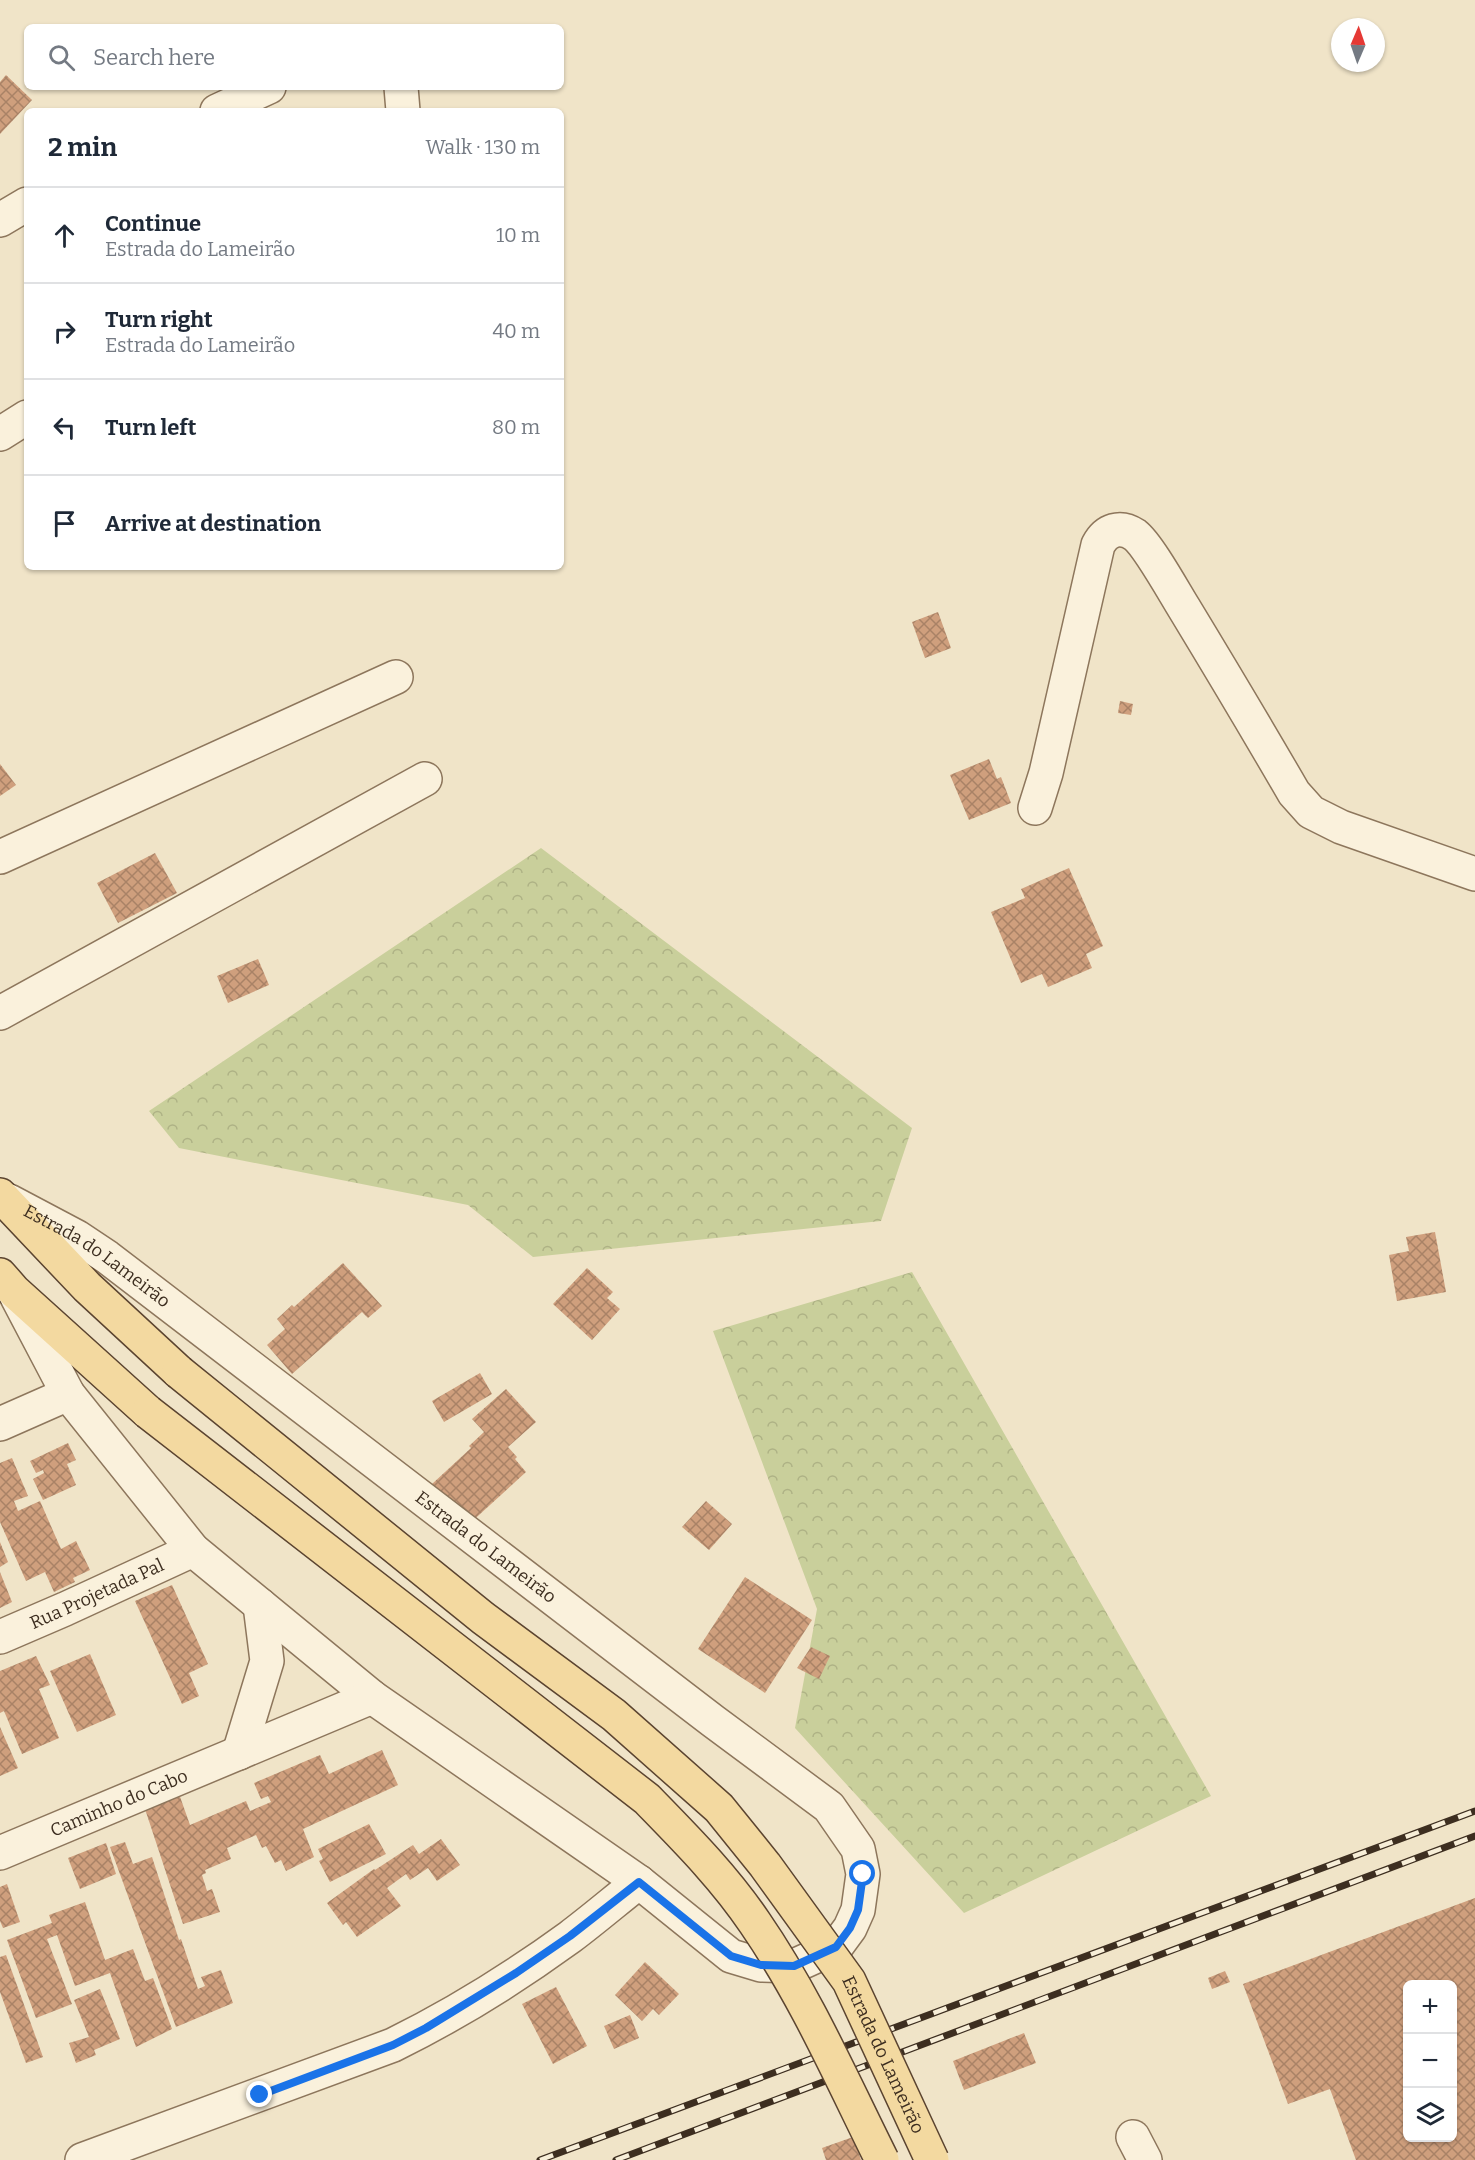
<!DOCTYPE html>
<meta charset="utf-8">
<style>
:root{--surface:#fff;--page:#f2f2f3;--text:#1f2937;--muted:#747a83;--line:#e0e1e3}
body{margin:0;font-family:Bitter,serif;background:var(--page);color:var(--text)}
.controls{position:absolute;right:18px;bottom:18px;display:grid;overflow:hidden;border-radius:9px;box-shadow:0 2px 4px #0004}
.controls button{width:54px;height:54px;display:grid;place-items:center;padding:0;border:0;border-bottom:2px solid var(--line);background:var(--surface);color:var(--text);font:30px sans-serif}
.compass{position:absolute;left:1331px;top:18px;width:54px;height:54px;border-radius:50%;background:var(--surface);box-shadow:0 2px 4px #0004;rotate:2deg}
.stop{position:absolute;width:18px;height:18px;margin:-14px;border:4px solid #1a73e8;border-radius:50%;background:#fff}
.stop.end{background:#1a73e8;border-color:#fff;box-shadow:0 2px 6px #0008}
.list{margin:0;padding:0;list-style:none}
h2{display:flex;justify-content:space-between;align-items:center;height:78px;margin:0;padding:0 24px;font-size:26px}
h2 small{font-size:20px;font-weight:400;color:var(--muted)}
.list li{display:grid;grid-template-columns:39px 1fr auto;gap:18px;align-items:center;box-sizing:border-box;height:96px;padding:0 24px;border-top:2px solid var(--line)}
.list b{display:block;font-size:22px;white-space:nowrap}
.list p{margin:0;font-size:20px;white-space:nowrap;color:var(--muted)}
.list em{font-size:20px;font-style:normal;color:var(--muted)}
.icon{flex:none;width:33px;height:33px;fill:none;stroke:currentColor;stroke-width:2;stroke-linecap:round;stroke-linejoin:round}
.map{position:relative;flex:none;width:1475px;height:2160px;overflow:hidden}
.search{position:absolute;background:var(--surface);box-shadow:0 2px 4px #0004;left:24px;top:24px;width:540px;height:66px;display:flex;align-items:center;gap:15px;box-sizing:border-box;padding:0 21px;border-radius:9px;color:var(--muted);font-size:22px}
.panel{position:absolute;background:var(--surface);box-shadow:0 2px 4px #0004;left:24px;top:108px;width:540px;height:462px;border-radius:9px}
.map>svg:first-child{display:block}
</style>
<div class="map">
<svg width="1475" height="2160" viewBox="0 0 1475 2160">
<defs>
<pattern id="forest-crowns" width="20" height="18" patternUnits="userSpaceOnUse" patternTransform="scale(1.5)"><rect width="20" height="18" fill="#c9cf9b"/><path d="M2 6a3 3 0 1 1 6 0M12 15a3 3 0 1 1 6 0" fill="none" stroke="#aeb285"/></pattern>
<pattern id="building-cross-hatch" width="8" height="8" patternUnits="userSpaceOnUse" patternTransform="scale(1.5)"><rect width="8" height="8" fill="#cf9f7d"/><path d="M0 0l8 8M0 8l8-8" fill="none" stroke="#a98266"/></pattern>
</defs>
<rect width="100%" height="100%" fill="#f0e4c8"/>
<g fill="url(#forest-crowns)">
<path d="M541,848L912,1128L881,1221L533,1257L468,1205L179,1148L149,1111Z"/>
<path d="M912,1272L1211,1796L964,1913L795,1728L817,1609L713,1331Z"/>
</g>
<g fill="url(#building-cross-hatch)" fill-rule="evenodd">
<path d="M6,75L32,100L0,134V82Z"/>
<path d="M938,612L951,648L925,658L912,622Z"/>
<path d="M1120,701L1133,704L1131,715L1118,713Z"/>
<path d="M989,759L997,779L1001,777L1011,803L969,820L950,775Z"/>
<path d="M0,764L16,785L0,796Z"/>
<path d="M155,853L177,893L118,923L97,883Z"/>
<path d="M1069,868L1103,946L1086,954L1092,968L1048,987L1042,974L1021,983L991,912L1025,898L1021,889Z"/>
<path d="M258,959L269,985L228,1003L217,976Z"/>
<path d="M1435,1232L1446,1292L1397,1301L1389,1255L1409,1251L1406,1237Z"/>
<path d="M343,1263L382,1306L368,1318L362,1312L292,1374L267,1345L285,1329L277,1319L292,1305L294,1307Z"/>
<path d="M587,1268L613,1292L607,1298L620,1309L592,1340L553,1304Z"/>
<path d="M480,1373L492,1394L444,1422L432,1401Z"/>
<path d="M506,1389L536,1422L508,1447L517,1457L515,1459L526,1472L456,1536L419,1496L471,1448L469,1446L484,1432L472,1419Z"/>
<path d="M68,1443L76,1460L67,1464L76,1485L43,1500L33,1479L44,1473L43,1470L36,1473L30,1461Z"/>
<path d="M12,1458L28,1496L14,1501L18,1511L40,1501L61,1549L76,1541L90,1570L73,1578L75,1582L54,1592L45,1572L26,1581L0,1522V1463Z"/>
<path d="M706,1501L732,1524L709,1550L682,1527Z"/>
<path d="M0,1542L8,1562L0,1567Z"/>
<path d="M0,1572L12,1602L0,1608Z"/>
<path d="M745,1577L812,1620L765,1693L698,1649Z"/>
<path d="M172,1585L208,1664L189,1673L199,1696L182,1704L135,1601Z"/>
<path d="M811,1647L830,1656L819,1679L797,1668Z"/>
<path d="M90,1654L116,1715L77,1732L50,1671Z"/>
<path d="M36,1656L50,1685L39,1689L59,1738L22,1754L4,1711L0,1713V1671Z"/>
<path d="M0,1727L18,1768L0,1776Z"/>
<path d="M382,1750L398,1785L303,1829L314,1857L286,1871L281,1860L275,1863L266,1846L262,1848L256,1835L227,1848L231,1859L205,1870L206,1873L202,1875L207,1891L212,1889L220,1912L183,1924L144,1806L178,1791L190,1825L246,1801L250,1811L271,1802L268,1796L261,1799L254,1783L320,1755L329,1774Z"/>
<path d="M369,1824L386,1854L330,1882L319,1861L323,1859L318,1849Z"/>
<path d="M441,1839L460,1865L437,1881L428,1868L410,1880L406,1874L387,1888L401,1906L357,1937L346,1922L343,1925L327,1903L374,1869L375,1870L413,1845L419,1854Z"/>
<path d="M125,1842L133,1864L152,1857L179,1940L181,1939L198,1989L205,1986L201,1977L221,1970L233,2003L176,2027L110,1847Z"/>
<path d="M106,1843L116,1874L80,1889L68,1858Z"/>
<path d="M7,1884L20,1922L3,1928L0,1921V1887Z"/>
<path d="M1475,1898V2160H1356L1330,2089L1288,2104L1243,1984ZM1408,1984H1452V2138H1408Z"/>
<path d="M85,1902L105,1960L133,1949L145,1981L153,1978L172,2029L136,2047L110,1973L75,1986L57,1935L47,1939L72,2004L36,2018L7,1940L52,1923L49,1915Z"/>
<path d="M6,1955L43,2057L26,2063L0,1992V1957Z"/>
<path d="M645,1962L679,1994L659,2015L653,2009L642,2021L615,1995Z"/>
<path d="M1225,1971L1230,1982L1212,1989L1208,1978Z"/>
<path d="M556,1987L587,2046L553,2064L522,2004Z"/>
<path d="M100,1989L120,2039L94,2050L96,2055L76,2063L69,2043L89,2037L74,2000Z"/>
<path d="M630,2015L639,2038L614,2049L604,2026Z"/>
<path d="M1024,2033L1036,2063L964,2090L953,2061Z"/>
<path d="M853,2137L861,2160H826L822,2148Z"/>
</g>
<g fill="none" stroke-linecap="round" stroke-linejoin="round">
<g stroke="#8d765c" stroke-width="36">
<g id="minor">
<path d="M401,87L403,111"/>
<path d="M217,111L269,87"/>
<path d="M0,220L27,204"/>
<path d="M0,434L27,417"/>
<path d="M1035,808L1046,773L1098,545C1106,530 1120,525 1135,535C1148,545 1174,592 1184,608C1221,669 1258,731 1294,793L1311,812L1341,827L1475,874"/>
<path d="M0,857L396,677"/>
<path d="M0,1013L425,779"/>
<path id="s1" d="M9,1201L77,1237L107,1257L713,1721L829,1807L858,1849L863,1874L858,1910L850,1928L836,1947L794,1966L761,1965L731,1956L639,1882L372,1697L193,1550L68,1394L15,1293"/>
<path d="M0,1424L68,1394"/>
<path id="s2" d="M0,1637L65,1609L193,1550"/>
<path d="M239,1753L267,1661L260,1605"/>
<path id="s3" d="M0,1853L372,1697"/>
<path d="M1133,2137L1145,2160"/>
<path d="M82,2160L393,2045C454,2015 515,1977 570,1937C594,1919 616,1900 639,1882"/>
</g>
</g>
<g stroke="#5b4430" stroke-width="36">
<g id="major">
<path d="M0,1195L87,1287L179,1372"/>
<path d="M0,1275L14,1291L148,1412"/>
</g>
</g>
<use href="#minor" stroke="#faf1dc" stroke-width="33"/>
<use href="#major" stroke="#f3d9a0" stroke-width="33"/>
<g stroke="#3d2e20" stroke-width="7">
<g id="rail">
<path d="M540,2160L1475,1811"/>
<path d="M616,2160L1475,1836"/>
</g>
</g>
<use href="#rail" stroke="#f7eed8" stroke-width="4.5" stroke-dasharray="14" stroke-linecap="butt"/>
<g stroke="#5b4430" stroke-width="36" stroke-linecap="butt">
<g id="major-bridge">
<path id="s4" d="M179,1372L483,1618L614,1715L719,1808L765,1865L849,1981L932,2160"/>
<path d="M148,1412L647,1799C686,1839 724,1877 755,1923C806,1997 842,2080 882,2160"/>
</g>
</g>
<use href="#major-bridge" stroke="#f3d9a0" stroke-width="33"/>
</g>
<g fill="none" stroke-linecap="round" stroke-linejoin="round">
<path stroke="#1a73e8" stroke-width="8" d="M260,2095L393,2045L426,2028L516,1973L570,1936L639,1882L731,1956L761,1965L794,1966L836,1947L850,1928L858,1910L863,1874"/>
</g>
<g text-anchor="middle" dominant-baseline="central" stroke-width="4.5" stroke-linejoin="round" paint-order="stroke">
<g font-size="18" fill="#3d2e20" stroke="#f7eed8">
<text stroke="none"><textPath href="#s1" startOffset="104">Estrada do Lameirão</textPath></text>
<text stroke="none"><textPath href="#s1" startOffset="590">Estrada do Lameirão</textPath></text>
<text stroke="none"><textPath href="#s2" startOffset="106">Rua Projetada Pal</textPath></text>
<text stroke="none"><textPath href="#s3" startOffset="129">Caminho do Cabo</textPath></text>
<text stroke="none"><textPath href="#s4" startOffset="992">Estrada do Lameirão</textPath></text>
</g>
</g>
</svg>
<div class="controls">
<button>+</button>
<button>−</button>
<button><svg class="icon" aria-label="layers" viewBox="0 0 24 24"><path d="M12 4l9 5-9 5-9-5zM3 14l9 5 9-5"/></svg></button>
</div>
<svg class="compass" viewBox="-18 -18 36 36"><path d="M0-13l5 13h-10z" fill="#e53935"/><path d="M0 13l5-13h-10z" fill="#747a83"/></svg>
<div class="stop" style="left:863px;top:1874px"></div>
<div class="stop end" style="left:260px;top:2095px"></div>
<div class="search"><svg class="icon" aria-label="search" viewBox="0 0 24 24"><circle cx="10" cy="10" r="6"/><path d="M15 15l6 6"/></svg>Search here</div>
<section class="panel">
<h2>2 min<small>Walk · 130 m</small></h2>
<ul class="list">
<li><svg class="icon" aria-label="ahead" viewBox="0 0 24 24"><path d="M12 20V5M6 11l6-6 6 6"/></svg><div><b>Continue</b><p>Estrada do Lameirão</p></div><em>10 m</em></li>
<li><svg class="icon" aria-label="right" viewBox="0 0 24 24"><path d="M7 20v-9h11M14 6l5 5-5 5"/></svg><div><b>Turn right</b><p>Estrada do Lameirão</p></div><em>40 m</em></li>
<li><svg class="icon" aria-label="left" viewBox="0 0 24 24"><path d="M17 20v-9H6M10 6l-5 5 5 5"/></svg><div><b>Turn left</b></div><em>80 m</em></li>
<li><svg class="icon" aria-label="arrive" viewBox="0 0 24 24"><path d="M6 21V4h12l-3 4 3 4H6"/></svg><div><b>Arrive at destination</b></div></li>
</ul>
</section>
</div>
